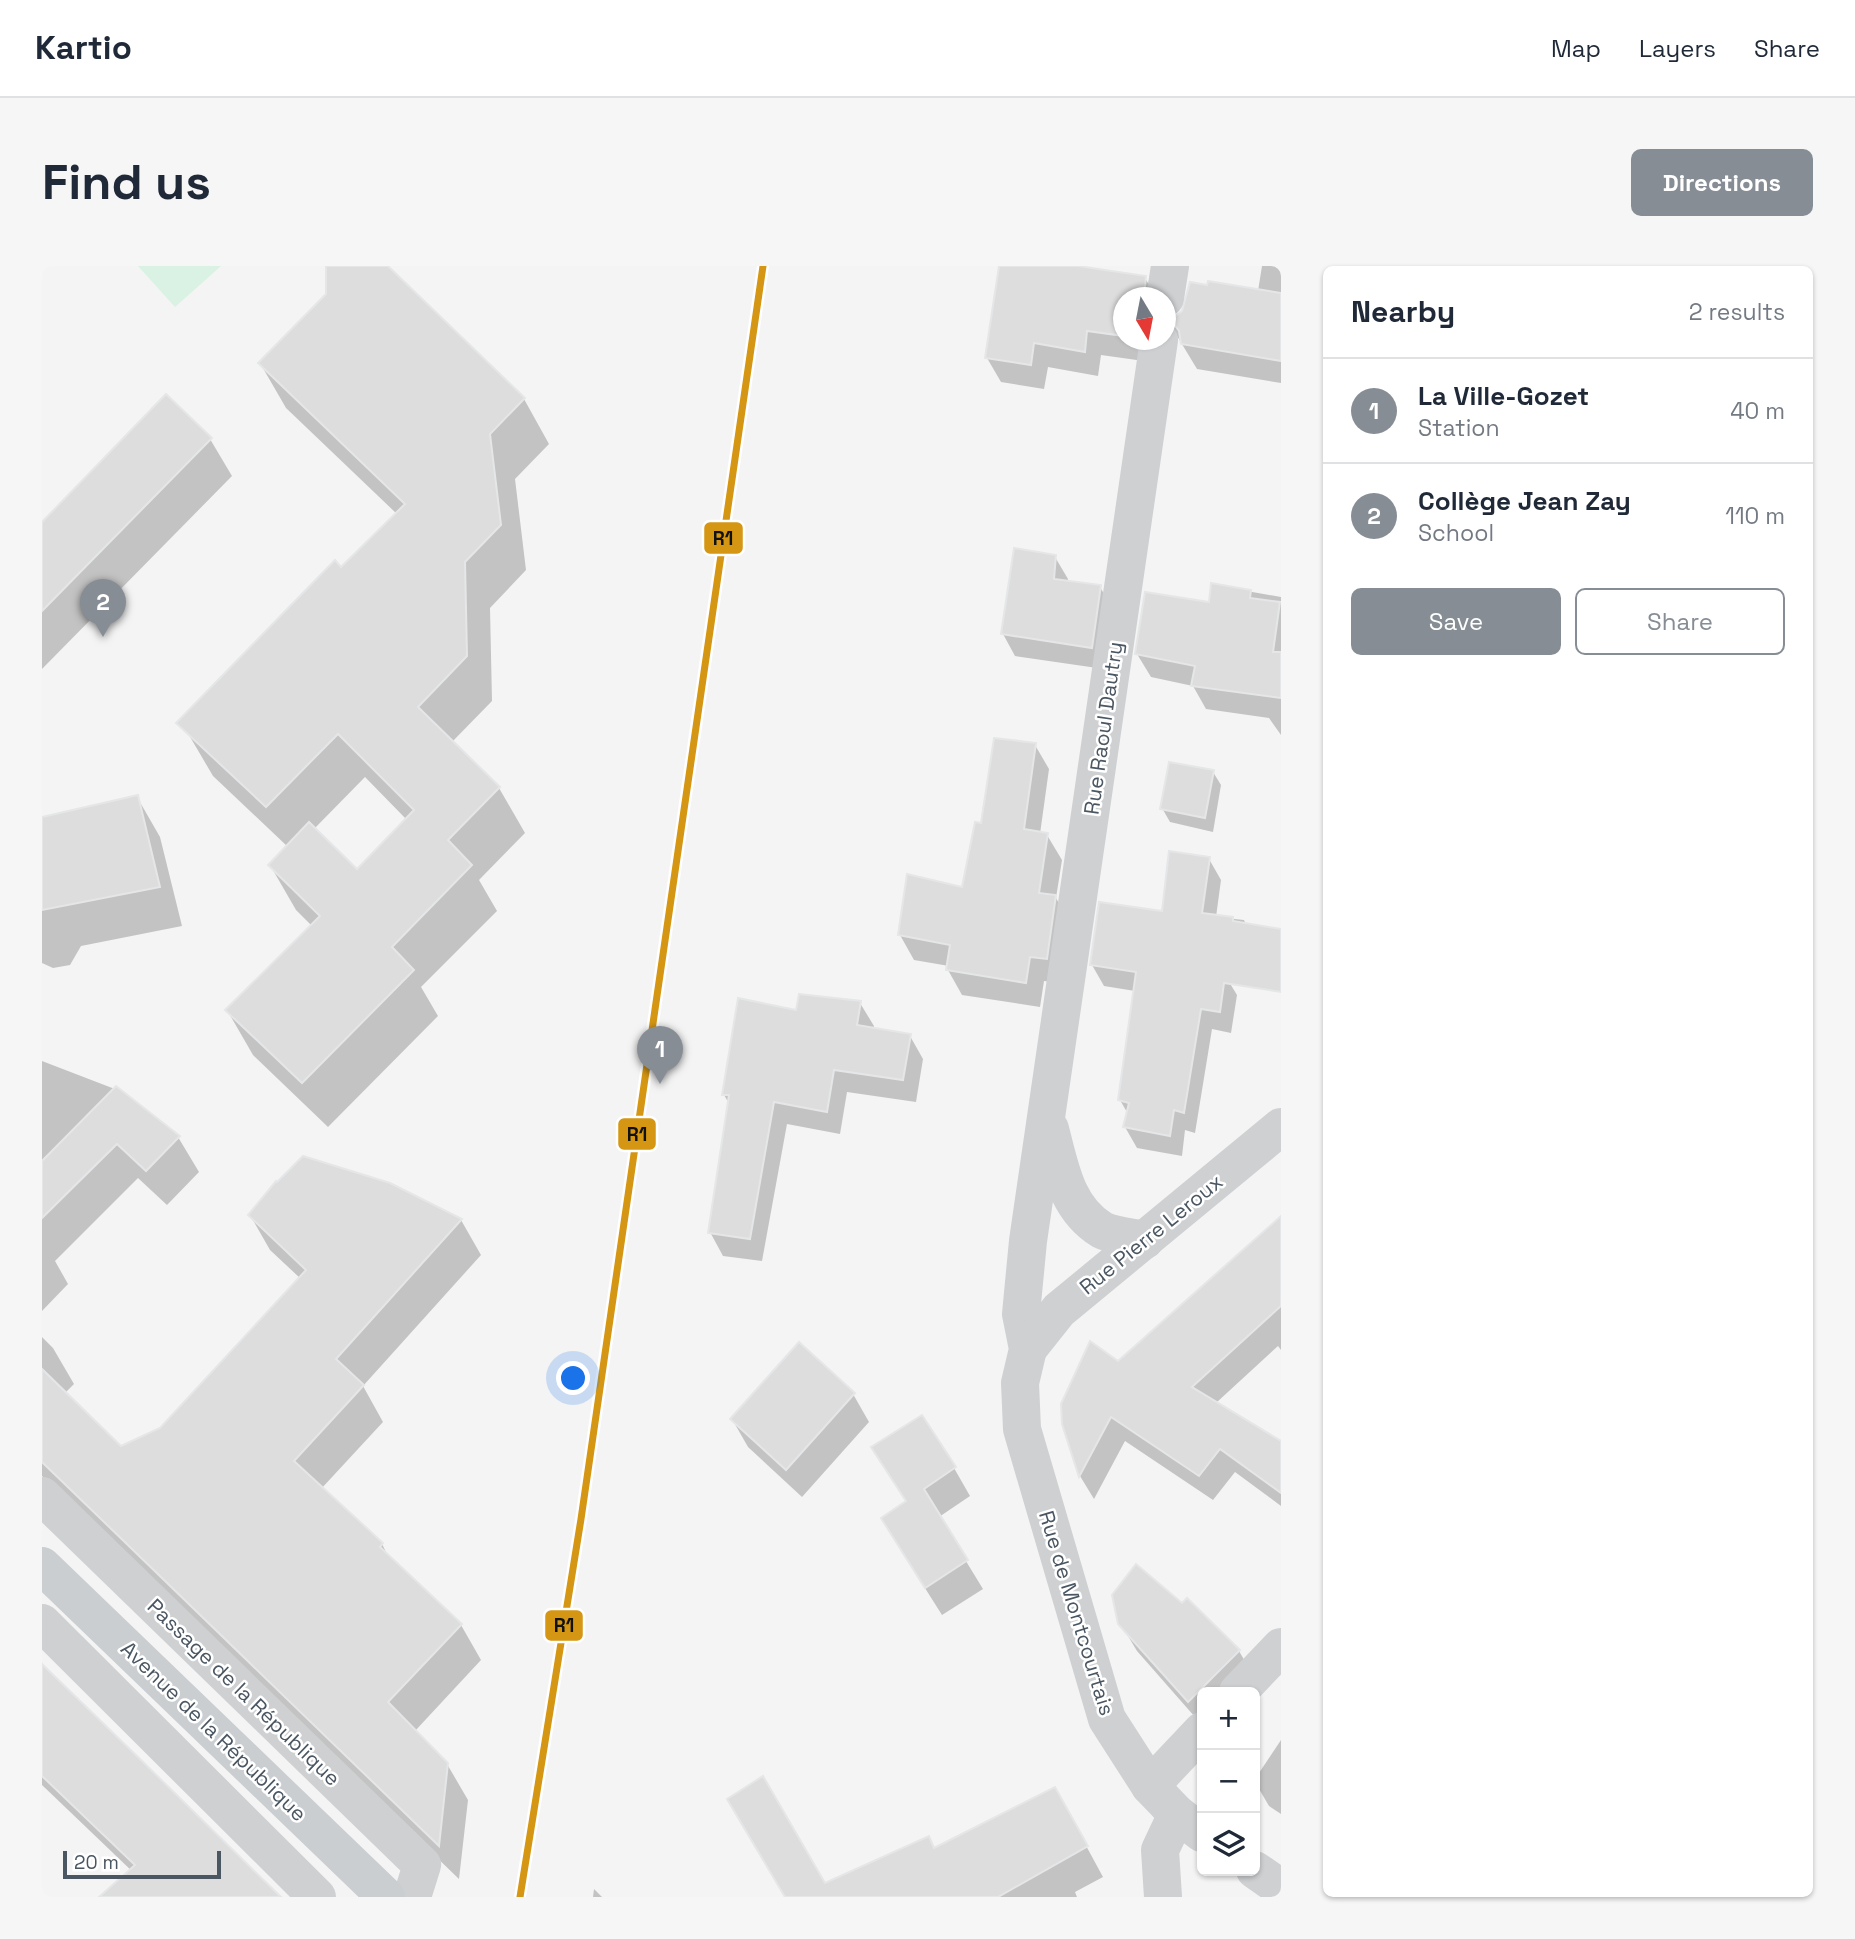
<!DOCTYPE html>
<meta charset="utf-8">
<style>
:root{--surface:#fff;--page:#f6f6f7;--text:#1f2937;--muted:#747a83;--line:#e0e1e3;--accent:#868d94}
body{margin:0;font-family:"Space Grotesk",sans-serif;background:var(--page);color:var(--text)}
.controls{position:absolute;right:21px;bottom:21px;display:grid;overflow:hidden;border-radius:10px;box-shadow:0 2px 5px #0004}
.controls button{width:63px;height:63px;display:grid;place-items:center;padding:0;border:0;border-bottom:2px solid var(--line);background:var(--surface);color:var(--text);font:35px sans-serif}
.compass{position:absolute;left:1071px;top:21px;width:63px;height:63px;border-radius:50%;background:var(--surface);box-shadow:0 2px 5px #0004;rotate:170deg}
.scale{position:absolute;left:21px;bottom:18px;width:158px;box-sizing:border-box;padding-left:7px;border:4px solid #4a5661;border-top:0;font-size:19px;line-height:24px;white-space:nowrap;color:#4a5661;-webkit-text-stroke:5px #fff;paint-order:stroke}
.you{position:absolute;left:532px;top:1113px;width:24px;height:24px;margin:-18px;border:5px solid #fff;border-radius:50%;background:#1a73e8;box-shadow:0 0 0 10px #1a73e833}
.badge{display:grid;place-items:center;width:46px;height:46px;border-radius:50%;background:var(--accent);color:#fff;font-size:23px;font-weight:700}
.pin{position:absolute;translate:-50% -58px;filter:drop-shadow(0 2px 4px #0008)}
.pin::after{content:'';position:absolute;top:37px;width:24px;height:21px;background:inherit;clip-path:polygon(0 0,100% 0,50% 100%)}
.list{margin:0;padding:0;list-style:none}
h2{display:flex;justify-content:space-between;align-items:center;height:91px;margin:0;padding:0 28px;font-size:30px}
h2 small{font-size:23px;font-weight:400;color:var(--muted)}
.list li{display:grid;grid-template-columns:46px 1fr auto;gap:21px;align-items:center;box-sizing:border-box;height:105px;padding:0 28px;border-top:2px solid var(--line)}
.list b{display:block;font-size:26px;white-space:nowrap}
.list p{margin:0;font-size:23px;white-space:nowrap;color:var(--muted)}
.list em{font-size:23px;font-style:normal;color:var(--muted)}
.actions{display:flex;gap:14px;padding:21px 28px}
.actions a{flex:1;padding:16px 0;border:2px solid var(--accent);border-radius:10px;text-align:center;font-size:24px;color:var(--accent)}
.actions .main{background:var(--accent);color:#fff}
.icon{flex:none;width:38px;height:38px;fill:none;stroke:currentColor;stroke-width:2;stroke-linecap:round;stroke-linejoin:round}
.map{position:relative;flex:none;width:1239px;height:1631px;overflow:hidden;border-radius:10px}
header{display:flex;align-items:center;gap:42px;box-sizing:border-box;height:98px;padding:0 35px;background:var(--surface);border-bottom:2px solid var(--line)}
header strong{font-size:33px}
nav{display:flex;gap:38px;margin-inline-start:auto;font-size:24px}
.intro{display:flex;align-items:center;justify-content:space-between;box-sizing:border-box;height:168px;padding:0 42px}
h1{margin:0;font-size:49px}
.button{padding:18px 32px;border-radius:10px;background:var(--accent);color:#fff;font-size:24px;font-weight:700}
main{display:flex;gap:42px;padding:0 42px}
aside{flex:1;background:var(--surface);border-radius:10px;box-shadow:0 2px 5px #0004}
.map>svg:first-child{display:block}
</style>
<header>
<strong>Kartio</strong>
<nav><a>Map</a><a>Layers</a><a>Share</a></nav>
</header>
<div class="intro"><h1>Find us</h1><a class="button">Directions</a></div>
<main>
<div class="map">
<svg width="1239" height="1631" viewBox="0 0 1239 1631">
<rect width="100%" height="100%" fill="#f4f4f4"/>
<path fill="#d9f2e3" d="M96,0H179L133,41Z"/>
<g fill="#0003" fill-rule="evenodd">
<path d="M294,0H344L482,133L507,178L473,213L484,304L448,342L450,435L410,476L457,522L483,567L437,614L455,645L379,721L396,750L286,861L211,789L185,744L270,660L254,644L228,599L246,581L171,510L144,464L355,248L244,142L218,97L286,29ZM323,511L365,554L315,605L272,563Z"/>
<path d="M959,0H1024L1103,12L1115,32H1082V74H1124L1109,96L1059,89L1056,110L1006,101L1002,123L959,116L945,92Z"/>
<path d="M1220,0H1239V117L1155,103L1126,55L1216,25Z"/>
<path d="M168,173L190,210L0,403V259Z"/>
<path d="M1013,291L1026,313L1025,316L1058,321L1071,343L1062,403L973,390L961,368Z"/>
<path d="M1171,319L1239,331V469L1227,452L1164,443L1151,420L1109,411L1095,388L1168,338Z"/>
<path d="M993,479L1007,503L998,568L1005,569L1020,594L1014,632L1027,655L1018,717L1002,715L998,741L920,729L906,704L907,700L872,694L858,669L922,623L941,559Z"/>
<path d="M1171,506L1179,519L1171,566L1128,556L1120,542Z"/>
<path d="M95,531L118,571L140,660L39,680L28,699L11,702L0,697V552Z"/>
<path d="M1167,593L1179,614L1174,651L1202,654L1204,659L1239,665V713L1181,706L1195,729L1189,767L1170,763L1153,867L1143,864L1140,890L1095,882L1083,861L1086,848L1078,834L1093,725L1062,720L1050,699L1121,647Z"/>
<path d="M818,737L832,760L831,764L868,770L881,793L874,836L805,826L798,868L745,858L720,995L681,990L668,966L688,839L682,829L756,746Z"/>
<path d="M0,795L78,825L136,871L157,906L125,939L96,912L13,995L26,1018L0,1045Z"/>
<path d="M208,949L419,954L439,989L321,1120L341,1156L279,1223L340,1278L347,1292L419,1359L439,1394L373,1465L405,1498L426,1534L417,1613L0,1210V1071L11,1082L32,1118L23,1127L79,1182L119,1164L259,1013L228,984Z"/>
<path d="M1239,952V1084L1236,1080L1174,1137L1239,1176V1240L1193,1206L1171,1234L1083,1175L1052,1233L1038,1210L1021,1157L1076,1097Z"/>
<path d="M811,1128L827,1156L760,1231L706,1181L690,1153Z"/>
<path d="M831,1182L912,1202L928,1230L897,1251L941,1323L900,1349L857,1281L865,1237Z"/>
<path d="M1080,1360L1197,1385L1211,1409L1194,1426H1160V1459L1095,1385Z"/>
<path d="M0,1400L239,1631H117L0,1519Z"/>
<path d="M1239,1474V1548L1227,1540L1213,1516V1513Z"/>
<path d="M1029,1552L1061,1611L1033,1626L1035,1631H745L892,1584Z"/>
<path d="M552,1623L560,1631H551Z"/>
</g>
<g fill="#ddddde" stroke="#e5e6e7" stroke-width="2">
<path d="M284,0H346L483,132L448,168L459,259L423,296L425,390L376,441L458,521L406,574L430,599L350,681L372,704L260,817L183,744L278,650L226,599L267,556L315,603L372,544L296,468L224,541L134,457L293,294L299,301L363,238L216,97L284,28Z"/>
<path d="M957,0H1036L1104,10L1102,32H1082V70L1045,65L1043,86L992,77L989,99L943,92Z"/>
<path d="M1166,15L1239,27V95L1139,78L1137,65L1131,57L1124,53L1131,52L1140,45L1148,16L1165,19Z"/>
<path d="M124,128L170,172L0,345V256Z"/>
<path d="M972,282L1014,289L1012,313L1059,319L1050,382L959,368Z"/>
<path d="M1169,317L1209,324L1208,332L1238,336L1231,386H1239V432L1149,420L1153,400L1093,388L1103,326L1167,336Z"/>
<path d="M952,472L994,477L982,563L1006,567L997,627L1014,629L1005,693L988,691L984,717L904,704L908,679L856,669L865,608L920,621L933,556L939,557Z"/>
<path d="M1127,496L1172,504L1163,552L1118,543Z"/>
<path d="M96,529L118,621L0,644V551Z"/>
<path d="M1127,585L1168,591L1160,647L1191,651V655L1239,663V726L1182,717L1178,746L1159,743L1142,847L1132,844L1128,870L1081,861L1087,837L1076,834L1094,706L1048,699L1057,636L1120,645Z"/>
<path d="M757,728L819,735L815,759L869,768L861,814L792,804L785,846L732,836L708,973L666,967L687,829H680L696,732L754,744Z"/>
<path d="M74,820L138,870L104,905L75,878L0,952V895Z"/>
<path d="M261,890L348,917L420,953L294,1093L322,1119L252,1195L341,1277L338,1281L420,1358L346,1436L406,1497L397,1580L0,1196V1103L79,1180L118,1162L264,1004L206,949L234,915L235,916Z"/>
<path d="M1239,950V1040L1150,1121L1239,1175V1227L1178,1183L1157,1210L1069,1151L1037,1211L1020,1158L1019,1138L1048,1075L1076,1095Z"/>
<path d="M757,1076L813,1127L744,1204L688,1153Z"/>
<path d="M880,1149L914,1201L882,1223L926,1294L883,1322L839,1252L864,1235L829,1181Z"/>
<path d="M1094,1298L1140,1337L1145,1332L1198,1384L1146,1436L1076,1358L1070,1329Z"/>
<path d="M0,1398L98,1493L239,1631H57L93,1599L0,1510Z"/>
<path d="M721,1510L783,1617L887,1570L892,1582L1013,1521L1046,1580L956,1631H743L685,1533Z"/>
</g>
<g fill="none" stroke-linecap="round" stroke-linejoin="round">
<g stroke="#ced0d2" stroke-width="38">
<path d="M1123,32L1128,0"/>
<path d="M1117,74L986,975L979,1048L986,1083L978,1117L980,1163L1065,1453L1108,1520L1135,1548L1160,1567"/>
<path d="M1008,863C1018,901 1024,942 1060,964C1071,970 1090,971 1103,974"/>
<path d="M986,1083L1017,1044L1239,861"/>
<path d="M0,1230L380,1599L370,1631"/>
<path d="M0,1357L275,1631"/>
<path d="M1196,1426L1239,1381"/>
<path d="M1108,1520L1160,1465"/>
<path d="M1213,1604L1239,1622"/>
<path d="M1121,1631L1118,1584L1135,1548"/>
</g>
<path stroke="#caced1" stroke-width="38" d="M0,1300L344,1631"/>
<g stroke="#fff" stroke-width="12">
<path id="rail-1" d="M478,1631L539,1253L721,0"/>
</g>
<use href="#rail-1" stroke="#d49613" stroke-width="7"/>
</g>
<g text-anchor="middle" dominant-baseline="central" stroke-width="5" stroke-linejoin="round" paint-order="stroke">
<g font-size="21" fill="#4a5661" stroke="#fff">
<text transform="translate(1061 462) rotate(-82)">Rue Raoul Dautry</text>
<text transform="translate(1109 968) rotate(-39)">Rue Pierre Leroux</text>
<text transform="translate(1035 1347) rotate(73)">Rue de Montcourtais</text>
<text transform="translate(202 1426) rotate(44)">Passage de la République</text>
<text transform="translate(172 1465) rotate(44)">Avenue de la République</text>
</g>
</g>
<g stroke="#fff" stroke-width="2.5">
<rect x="661" y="255" width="41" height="34" rx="7" fill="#d49613"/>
<rect x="575" y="851" width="40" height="34" rx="7" fill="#d49613"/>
<rect x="502" y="1343" width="40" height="33" rx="7" fill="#d49613"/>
</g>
<g font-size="19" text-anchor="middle" font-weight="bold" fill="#111">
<text x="681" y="279">R1</text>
<text x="595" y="875">R1</text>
<text x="522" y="1366">R1</text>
</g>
</svg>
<div class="controls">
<button>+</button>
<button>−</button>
<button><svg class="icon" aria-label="layers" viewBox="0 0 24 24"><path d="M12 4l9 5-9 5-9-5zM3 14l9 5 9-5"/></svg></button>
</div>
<svg class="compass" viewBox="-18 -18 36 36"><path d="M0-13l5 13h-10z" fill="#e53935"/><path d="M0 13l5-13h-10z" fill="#747a83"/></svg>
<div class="scale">20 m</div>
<div class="you"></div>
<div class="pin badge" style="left:618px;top:818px">1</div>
<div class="pin badge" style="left:61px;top:371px">2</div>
</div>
<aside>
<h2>Nearby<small>2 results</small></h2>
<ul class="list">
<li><span class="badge">1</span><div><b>La Ville-Gozet</b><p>Station</p></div><em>40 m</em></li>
<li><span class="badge">2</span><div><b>Collège Jean Zay</b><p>School</p></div><em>110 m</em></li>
</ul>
<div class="actions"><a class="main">Save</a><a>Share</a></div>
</aside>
</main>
